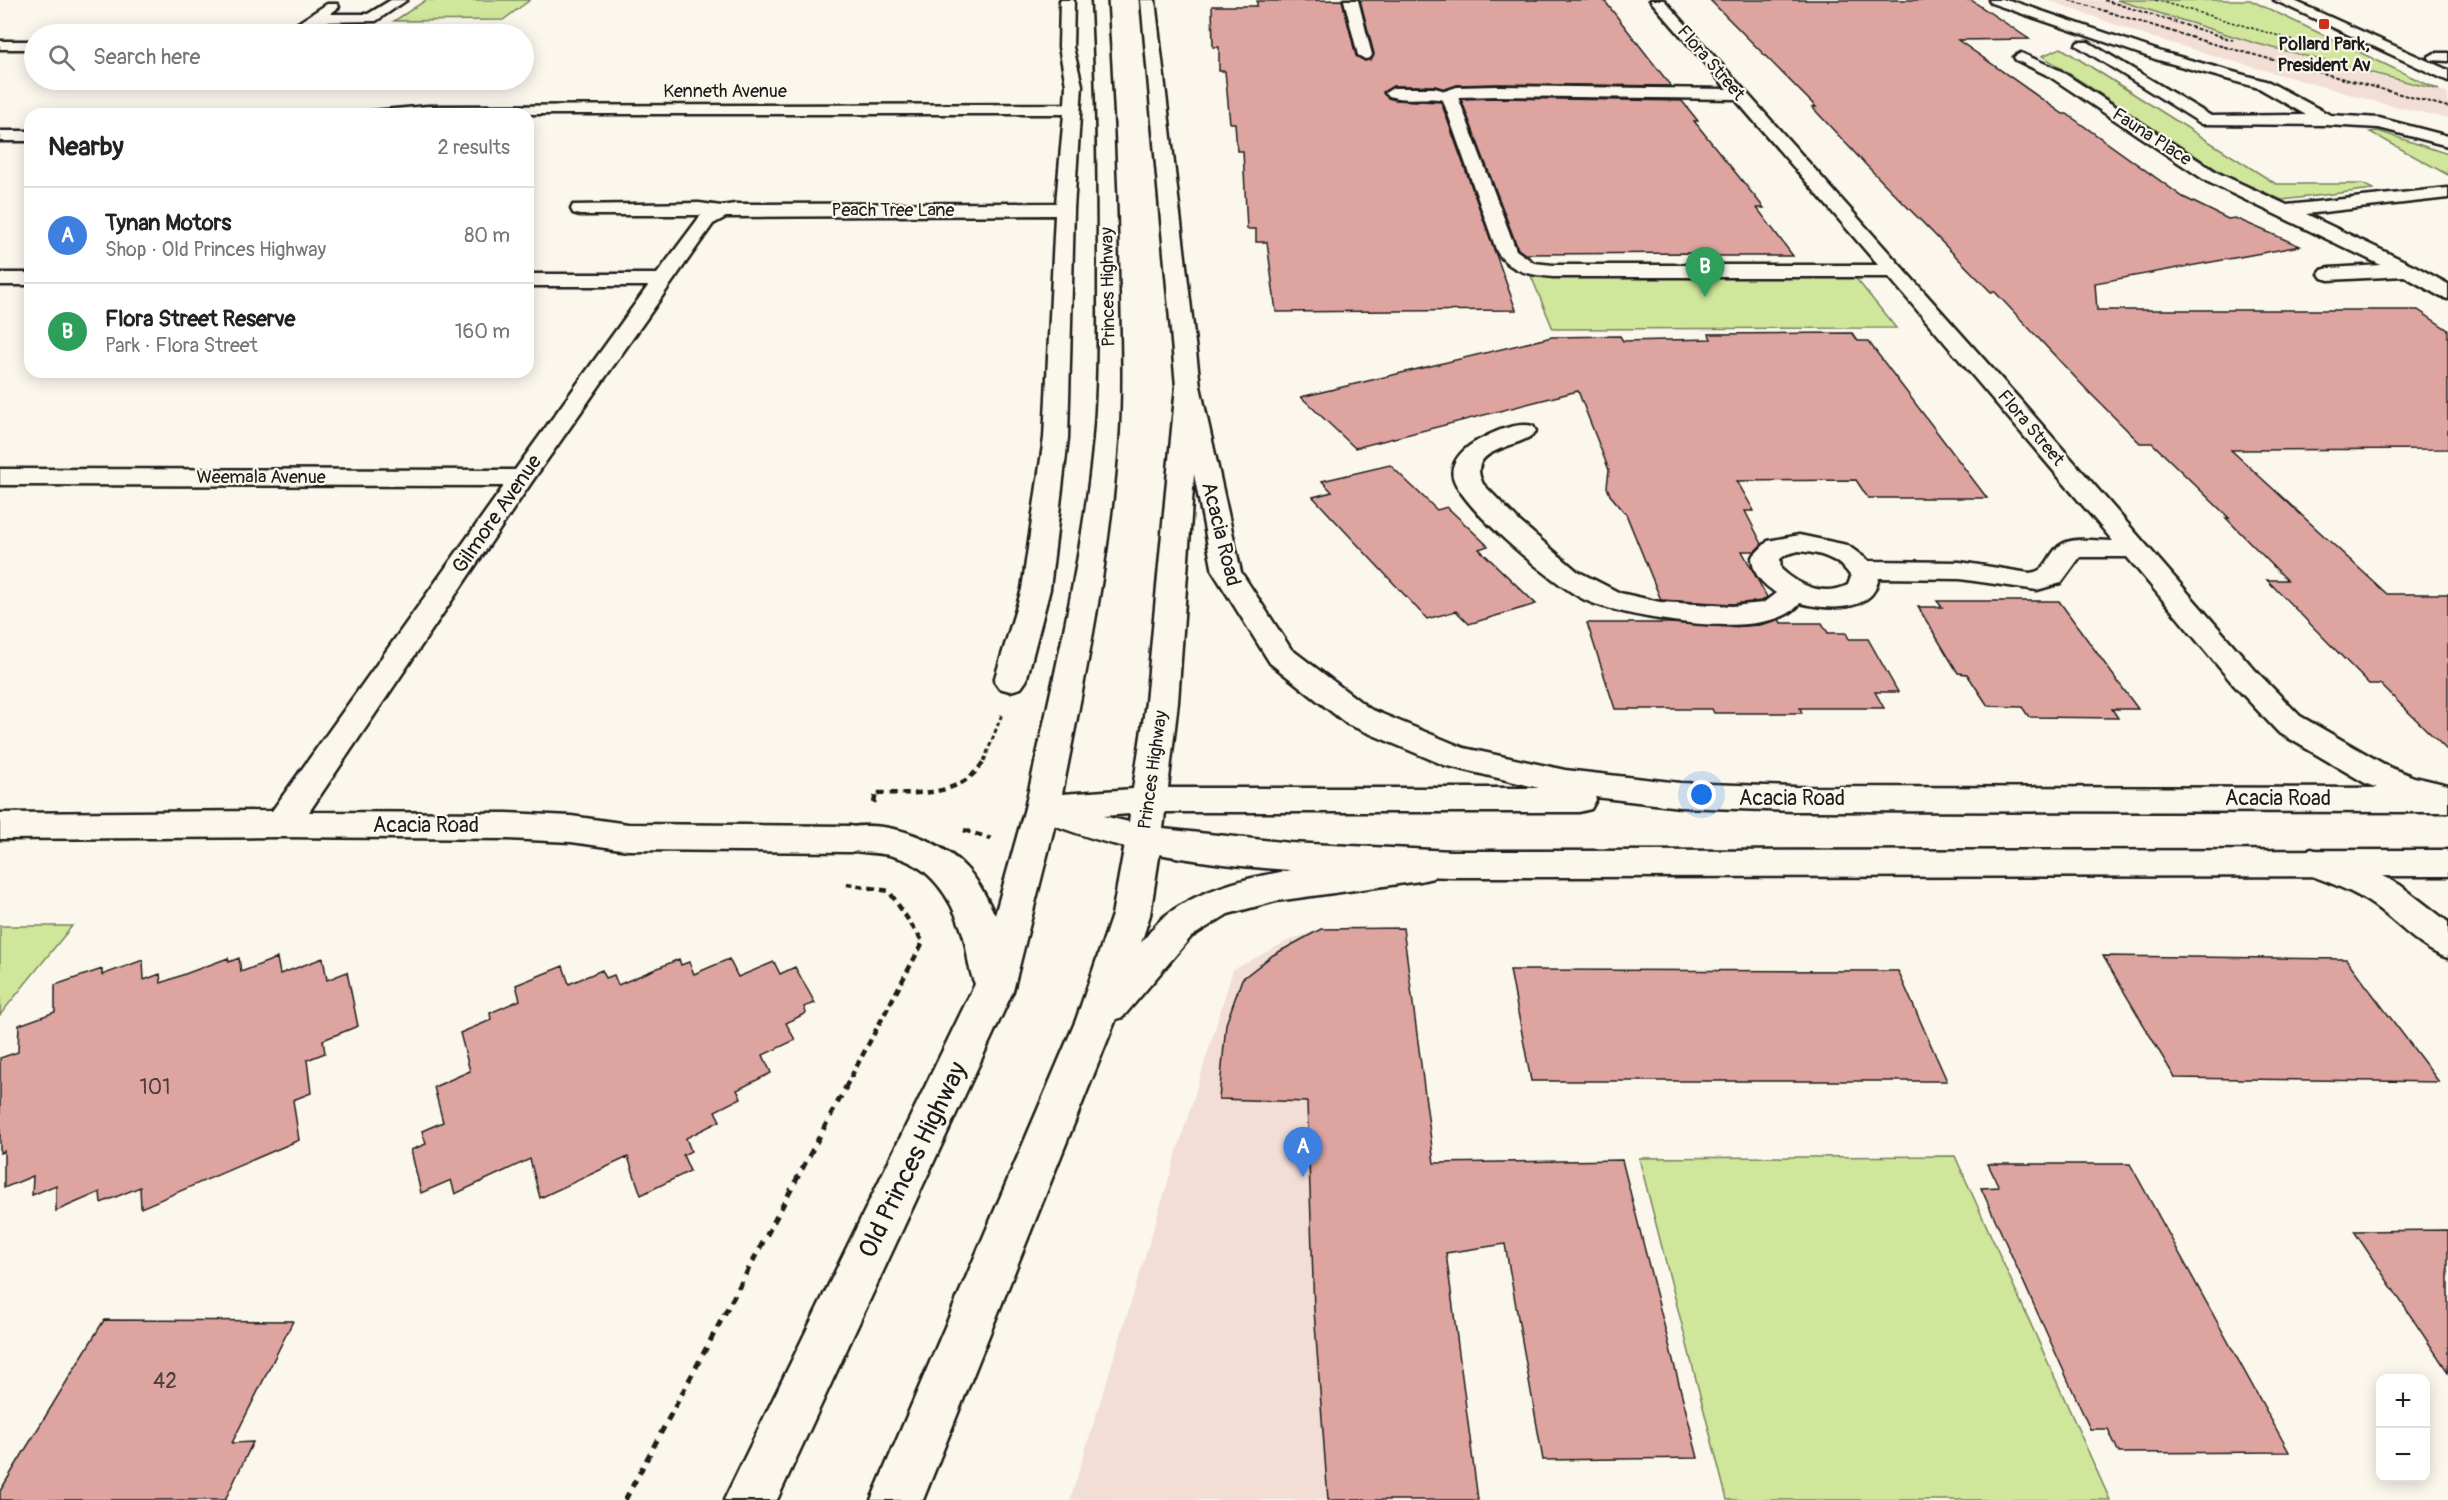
<!DOCTYPE html>
<meta charset="utf-8">
<style>
:root{--surface:#fff;--page:#f2f2f2;--text:#222;--muted:#767676;--line:#e0e0e0;--accent:#0f766e}
body{margin:0;font-family:Pangolin,sans-serif;background:var(--page);color:var(--text)}
.controls{position:absolute;right:18px;bottom:18px;display:grid;overflow:hidden;border-radius:12px;box-shadow:0 3px 15px #0003}
.controls button{width:54px;height:54px;display:grid;place-items:center;padding:0;border:0;border-bottom:2px solid var(--line);background:var(--surface);color:var(--text);font:30px sans-serif}
.you{position:absolute;left:1702px;top:795px;width:21px;height:21px;margin:-15px;border:4px solid #fff;border-radius:50%;background:#1a73e8;box-shadow:0 0 0 9px #1a73e833}
.badge{display:grid;place-items:center;width:39px;height:39px;border-radius:50%;background:var(--accent);color:#fff;font-size:20px;font-weight:700}
.pin{position:absolute;translate:-50% -50px;filter:drop-shadow(0 2px 3px #0008)}
.pin::after{content:'';position:absolute;top:32px;width:21px;height:18px;background:inherit;clip-path:polygon(0 0,100% 0,50% 100%)}
.list{margin:0;padding:0;list-style:none}
h2{display:flex;justify-content:space-between;align-items:center;height:78px;margin:0;padding:0 24px;font-size:26px}
h2 small{font-size:20px;font-weight:400;color:var(--muted)}
.list li{display:grid;grid-template-columns:39px 1fr auto;gap:18px;align-items:center;box-sizing:border-box;height:96px;padding:0 24px;border-top:2px solid var(--line)}
.list b{display:block;font-size:22px;white-space:nowrap}
.list p{margin:0;font-size:20px;white-space:nowrap;color:var(--muted)}
.list em{font-size:20px;font-style:normal;color:var(--muted)}
.icon{flex:none;width:33px;height:33px;fill:none;stroke:currentColor;stroke-width:2;stroke-linecap:round;stroke-linejoin:round}
.map{position:relative;flex:none;width:2448px;height:1500px;overflow:hidden}
.search{position:absolute;background:var(--surface);box-shadow:0 3px 15px #0003;left:24px;top:24px;width:510px;height:66px;display:flex;align-items:center;gap:15px;box-sizing:border-box;padding:0 21px;border-radius:33px;color:var(--muted);font-size:22px}
.panel{position:absolute;background:var(--surface);box-shadow:0 3px 15px #0003;left:24px;top:108px;width:510px;height:270px;border-radius:18px}
.map>svg:first-child{display:block}
</style>
<div class="map">
<svg width="2448" height="1500" viewBox="0 0 2448 1500">
<rect width="100%" height="100%" fill="#fbf7ec"/>
<filter id="ink" filterUnits="userSpaceOnUse"><feTurbulence type="fractalNoise" baseFrequency=".0167" numOctaves="2"/><feDisplacementMap in="SourceGraphic" scale="12" xChannelSelector="R" yChannelSelector="G"/><feConvolveMatrix kernelMatrix="1 2 1 2 8 2 1 2 1" color-interpolation-filters="sRGB"/></filter>
<g filter="url(#ink)">
<g fill="#f2ded5">
<path d="M2048,0H2117L2195,26L2337,66L2439,90L2448,94V118L2384,104L2260,69L2147,36Z"/>
<path d="M1403,928L1478,1500H1070L1233,970L1287,941L1321,929Z"/>
</g>
<g fill="#cfe69b" stroke="#76815c" stroke-width="1.5">
<path d="M426,0H530L503,20L394,21Z"/>
<path d="M2117,0H2250L2439,90L2258,44Z"/>
<path d="M2061,48L2276,184H2363L2373,189L2282,200L2225,175L2042,56Z"/>
<path d="M2378,131L2448,154V175L2370,132Z"/>
<path d="M1527,266H1846L1896,328L1553,329Z"/>
<path d="M0,926H72L0,1015Z"/>
<path d="M1955,1156L2110,1500H1727L1639,1158Z"/>
</g>
<g fill="#dea4a0" stroke="#1c1c1c" stroke-width="1.5">
<path d="M1342,0L1356,56L1365,61L1372,59L1374,54L1360,0H1604L1671,86L1498,84L1457,85L1445,89L1435,86H1393L1383,92L1388,98L1396,100L1441,102L1516,310L1276,312L1267,242H1256V229H1247L1243,151H1237L1235,123H1230L1225,71H1219V47H1213L1212,6H1257V1Z"/>
<path d="M1710,0H1971L2029,39L1958,40L2063,114H2067L2183,197L2228,219L2235,218L2300,246L2095,283L2097,310H2418L2448,330V449L2231,450L2387,594H2448V751L2380,684H2369L2267,580H2287L2226,518H2229L2152,443H2140L2087,390L1995,292H1991L1867,166L1812,107H1816Z"/>
<path d="M1498,98L1682,101L1698,121H1694L1764,208H1757L1793,256H1703L1702,253L1525,254L1518,249L1461,99Z"/>
<path d="M1852,333L1858,341H1868L1987,498H1868L1856,480L1737,481L1754,511H1745L1762,544L1755,551H1742L1767,597L1762,601L1732,604L1661,600L1626,514L1610,495L1607,487L1609,470L1578,391L1355,448L1301,397L1552,337L1620,336L1623,341L1711,339L1709,334Z"/>
<path d="M1390,465L1437,510L1447,507L1488,546L1479,549L1536,604L1469,624L1456,611L1427,619L1313,497L1332,492L1322,481Z"/>
<path d="M1937,601H2059L2138,709H2112L2118,718L2029,717L2022,707L1988,706L1967,674L1958,673L1918,607H1942Z"/>
<path d="M1779,619L1781,623H1822L1828,633H1846L1849,639H1868L1898,692H1875L1884,708H1800L1802,713H1714L1712,709H1615L1587,623H1670L1730,627L1760,625Z"/>
<path d="M1403,928L1434,1163L1622,1160L1698,1458L1543,1460L1505,1244L1446,1253L1478,1500H1328L1314,1310L1307,1102L1219,1099L1226,1024L1242,979L1273,955L1321,929Z"/>
<path d="M2103,956L2346,959L2439,1082L2175,1078Z"/>
<path d="M228,958L229,962L239,958L241,972L277,958L280,974L323,958L327,980L347,972L358,1026L323,1040L325,1053L307,1060L311,1093L293,1100L299,1140L141,1208L140,1187L101,1203L100,1192L56,1211V1185L32,1195L33,1176L4,1188V1151L0,1153V1058L18,1052L19,1025L55,1012V985L102,969V975L143,960L144,980L160,974L161,983Z"/>
<path d="M679,959L681,965L689,962L694,974L729,959L738,977L774,962L780,974L795,967L815,1003L804,1007L806,1013L786,1023L795,1040L763,1055L771,1073L737,1090L741,1098L715,1111L720,1121L686,1138L691,1151L683,1155L690,1171L641,1195L628,1157L540,1198L530,1159L455,1194L451,1180L421,1193L411,1150L426,1144L422,1131L443,1122L434,1087L470,1071L460,1033L491,1020L490,1013L520,1000L516,985L563,966L569,984L602,970L606,978L614,975L618,985Z"/>
<path d="M1510,970L1898,971L1947,1081H1531Z"/>
<path d="M1988,1164H2130L2289,1452L2119,1453L2108,1429H2090L1981,1188L1999,1187Z"/>
<path d="M2448,1230V1372L2354,1231Z"/>
<path d="M104,1320L293,1321L232,1443L253,1442L225,1500H0V1491Z"/>
</g>
<g fill="none" stroke-linecap="round" stroke-linejoin="round">
<g stroke="#1c1c1c" stroke-width="5">
<g id="minor">
<path d="M391,0H407L376,21L317,22L297,34H281L327,4H337L339,7L330,14H368Z"/>
<path d="M1060,0H1074L1073,47L1082,85L1074,209L1068,438L1050,589L1026,681L1021,688L1010,691L999,688L994,681L1022,589L1044,438L1055,215L726,217L713,224L533,480L309,812L507,813L571,816L628,824L851,826L863,830L869,839L863,848L851,852L628,850L571,842L507,839L282,837L0,839V813L272,811L504,486L0,485V469L515,470L648,286H528V274H657L701,215H580L573,213L571,209L573,205L699,203L721,206L735,204L1056,203L1064,114H370L372,111L428,106L1065,104L1066,85L1059,47Z"/>
<path d="M1344,0H1358L1372,55L1370,58L1365,59L1358,55Z"/>
<path d="M1650,0H1664L2021,401L2255,670L2300,716L2389,767L2414,777L2448,785V809L2394,795L2365,783L2278,732L2233,684L2127,557H2080L2061,583L2037,590L1960,579L1879,578C1877,584 1875,592 1870,596C1853,612 1820,608 1800,603C1772,644 1624,618 1585,600C1556,586 1461,508 1453,477C1449,460 1468,445 1481,439C1496,431 1516,422 1533,426L1536,431C1524,449 1463,446 1483,484L1520,522L1577,571L1620,593L1660,602L1732,606L1763,603L1776,593C1762,583 1753,575 1752,557L1768,541L1799,535L1847,545L1869,561L1960,562L2029,573C2050,572 2047,551 2064,543C2078,537 2098,541 2113,541L1889,277H1553C1530,275 1511,272 1497,252L1443,100C1429,96 1394,103 1385,93L1393,88H1435L1445,91L1457,87L1498,86L1727,89ZM1498,96L1735,99L1878,265H1553L1534,263L1516,250L1458,97ZM1799,551C1819,553 1840,558 1851,577L1848,585C1824,597 1799,586 1781,569L1780,559L1787,554Z"/>
<path d="M1989,0H2009L2165,53L2269,82L2330,115L2379,118L2448,136V146L2379,128L2326,125L2202,124L2076,45L2078,42H2088L2211,116L2306,115L2259,88L2155,59L1991,3Z"/>
<rect x="0" y="41" width="34" height="8"/>
<path d="M2021,53L2059,70L2218,173L2287,205L2448,188V198L2306,214L2415,266L2448,284V299L2441,297L2404,276L2329,280L2322,278L2319,274L2322,270L2329,268L2381,265L2206,181L2049,76L2016,60L2014,57Z"/>
<path d="M2435,53H2448V61L2430,60L2428,57Z"/>
<rect x="0" y="131" width="30" height="10"/>
<rect x="0" y="273" width="30" height="12"/>
<path d="M2312,849L2368,868L2400,885L2448,922V958C2420,949 2399,924 2376,907C2353,890 2325,881 2299,871L2294,862L2299,853Z"/>
</g>
</g>
<g stroke="#1c1c1c" stroke-width="5">
<g id="major">
<path d="M2274,0H2292L2448,70V81Z"/>
<path d="M1042,796L1054,799L1059,808L1013,991L777,1500H724L975,984C967,968 968,948 962,931C951,897 930,865 893,856C875,851 857,854 839,848L833,839L839,830C880,817 937,837 966,868C979,881 987,899 995,915L1025,808L1030,799Z"/>
<path d="M1144,825L1156,829L1162,838L1150,915L1141,943C1149,934 1156,923 1165,916C1228,867 1343,865 1420,855L1433,858L1438,868L1433,878L1420,881L1276,901L1228,914L1191,937L1123,1017L1116,1019L923,1500H871L1076,1020L1112,915L1126,838L1132,829Z"/>
</g>
</g>
<g stroke="#1c1c1c" stroke-width="5">
<path id="highway" d="M1092,0H1106C1112,89 1116,178 1118,268C1119,325 1122,383 1118,440C1110,559 1085,677 1062,794L1133,789L1146,702L1176,386L1141,0H1155L1200,386L1241,572L1291,649L1370,709L1464,748L1565,770L1680,783L1795,787L2448,788V812L1795,811L1680,807L1595,797L1596,800L1591,809L1579,812H1165L1163,829L1290,843L1452,851L2448,850V876L1452,877C1341,873 1229,872 1121,846C1090,839 1060,827 1030,817L1025,808C1052,686 1082,564 1094,439C1099,382 1098,324 1098,267C1098,178 1097,89 1092,0ZM1194,474L1213,572L1270,663L1347,724L1444,765L1539,788H1168L1178,702ZM1130,814L1129,822L1103,816Z"/>
</g>
<path stroke="#1c1c1c" stroke-width="1.5" stroke-dasharray="3 2" stroke-linecap="butt" d="M2155,0L2293,40"/>
<path stroke="#1c1c1c" stroke-width="3" stroke-dasharray="4.5 3" stroke-linecap="butt" d="M984,761L1002,714"/>
<g stroke="#1c1c1c" stroke-width="4.5" stroke-dasharray="7 5" stroke-linecap="butt">
<path d="M874,803L876,793C916,793 962,799 985,759"/>
<path d="M964,830L991,839"/>
<path d="M845,1088L923,942L889,891L847,884"/>
</g>
<path stroke="#1c1c1c" stroke-width="5" stroke-dasharray="8 7" stroke-linecap="butt" d="M625,1500L846,1087"/>
<use href="#minor" fill="#fbf7ec" fill-rule="evenodd"/>
<use href="#major" fill="#fbf7ec" fill-rule="evenodd"/>
<use href="#highway" fill="#fbf7ec" fill-rule="evenodd"/>
<g stroke="#1c1c1c" stroke-width="2" stroke-dasharray="4 2" stroke-linecap="butt">
<path d="M2069,0L2210,43L2448,107"/>
<path d="M2104,0L2233,40"/>
</g>
</g>
</g>
<rect fill="#c8321e" stroke="#fbf7ec" stroke-width="2" x="2318" y="18" width="12" height="12" rx="3"/>
<g text-anchor="middle" dominant-baseline="central" stroke-width="4.5" stroke-linejoin="round" paint-order="stroke">
<g font-size="18" font-weight="bold" fill="#1c1c1c" stroke="#fbf7ec">
<text x="2324" y="44">Pollard Park,<tspan x="2324" dy="21">President Av</tspan></text>
</g>
<g font-size="18" fill="#1c1c1c" stroke="#fbf7ec">
<text transform="translate(1711 63) rotate(49)">Flora Street</text>
<text x="725" y="91">Kenneth Avenue</text>
<text transform="translate(2152 137) rotate(33)">Fauna Place</text>
<text x="893" y="210">Peach Tree Lane</text>
<text transform="translate(1108 287) rotate(-91)">Princes Highway</text>
<text transform="translate(2031 428) rotate(50)">Flora Street</text>
<text x="261" y="477">Weemala Avenue</text>
<text transform="translate(1153 770) rotate(-82)">Princes Highway</text>
</g>
<g font-size="21" fill="#1c1c1c" stroke="#fbf7ec">
<text transform="translate(497 514) rotate(-55)">Gilmore Avenue</text>
<text transform="translate(1221 534) rotate(76)">Acacia Road</text>
<text x="1792" y="798">Acacia Road</text>
<text x="2278" y="798">Acacia Road</text>
<text x="426" y="825">Acacia Road</text>
</g>
<g font-size="21" fill="#4c3e3d">
<text x="155" y="1087">101</text>
<text x="165" y="1381">42</text>
</g>
<g font-size="26" fill="#1c1c1c" stroke="#fbf7ec">
<text transform="translate(913 1160) rotate(-64)">Old Princes Highway</text>
</g>
</g>
</svg>
<div class="controls">
<button>+</button>
<button>−</button>
</div>
<div class="you"></div>
<div class="pin badge" style="left:1303px;top:1177px;background:#3f7fe0">A</div>
<div class="pin badge" style="left:1705px;top:297px;background:#2e9e5b">B</div>
<div class="search"><svg class="icon" aria-label="search" viewBox="0 0 24 24"><circle cx="10" cy="10" r="6"/><path d="M15 15l6 6"/></svg>Search here</div>
<section class="panel">
<h2>Nearby<small>2 results</small></h2>
<ul class="list">
<li><span class="badge" style="background:#3f7fe0">A</span><div><b>Tynan Motors</b><p>Shop · Old Princes Highway</p></div><em>80 m</em></li>
<li><span class="badge" style="background:#2e9e5b">B</span><div><b>Flora Street Reserve</b><p>Park · Flora Street</p></div><em>160 m</em></li>
</ul>
</section>
</div>
